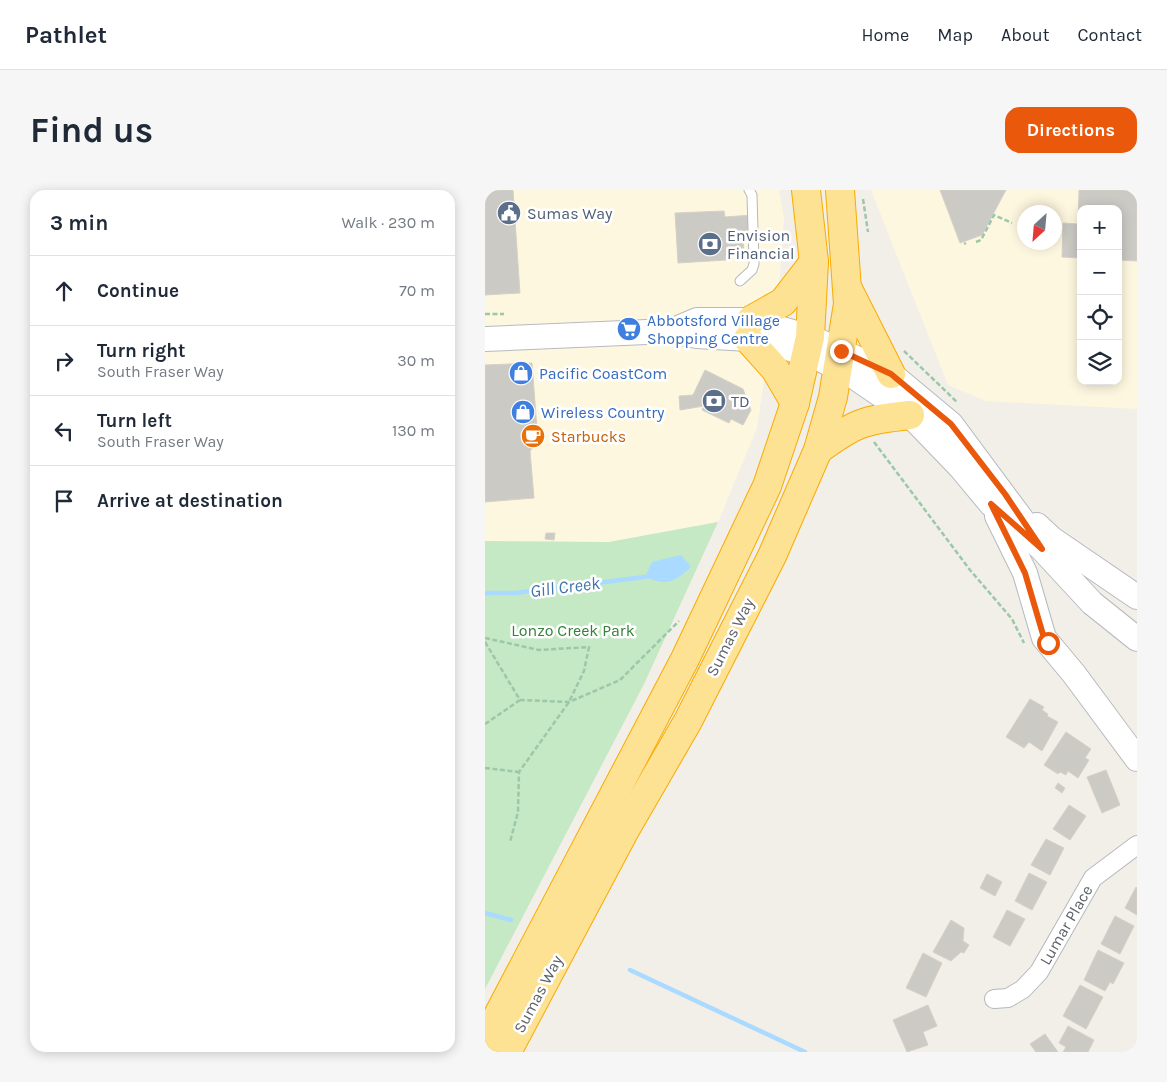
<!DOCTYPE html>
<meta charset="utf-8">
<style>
:root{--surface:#fff;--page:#f6f6f7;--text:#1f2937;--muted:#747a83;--line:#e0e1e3;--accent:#ea580c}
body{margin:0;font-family:Karla,sans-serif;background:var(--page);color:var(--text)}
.controls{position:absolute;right:15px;top:15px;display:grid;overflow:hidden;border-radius:10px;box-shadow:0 2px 12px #0003}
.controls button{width:45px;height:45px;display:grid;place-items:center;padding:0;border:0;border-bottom:1px solid var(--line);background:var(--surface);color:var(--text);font:25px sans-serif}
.compass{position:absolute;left:532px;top:15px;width:45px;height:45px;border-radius:50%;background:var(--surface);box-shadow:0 2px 12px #0003;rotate:206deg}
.stop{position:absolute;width:15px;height:15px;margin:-11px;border:4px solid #ea580c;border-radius:50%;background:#fff}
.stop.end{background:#ea580c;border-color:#fff;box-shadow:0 1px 5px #0008}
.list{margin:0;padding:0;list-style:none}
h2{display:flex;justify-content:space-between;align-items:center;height:65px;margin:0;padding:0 20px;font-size:21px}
h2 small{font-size:16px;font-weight:400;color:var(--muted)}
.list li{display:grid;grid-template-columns:32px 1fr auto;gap:15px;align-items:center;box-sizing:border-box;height:70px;padding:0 20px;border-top:1px solid var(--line)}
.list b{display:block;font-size:19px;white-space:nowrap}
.list p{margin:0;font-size:16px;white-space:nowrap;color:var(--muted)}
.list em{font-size:16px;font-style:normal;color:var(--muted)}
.icon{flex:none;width:28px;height:28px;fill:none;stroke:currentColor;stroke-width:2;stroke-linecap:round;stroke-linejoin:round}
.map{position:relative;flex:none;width:652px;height:862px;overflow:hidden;border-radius:15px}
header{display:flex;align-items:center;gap:30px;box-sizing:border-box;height:70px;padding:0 25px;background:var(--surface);border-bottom:1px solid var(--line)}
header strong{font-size:24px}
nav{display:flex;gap:28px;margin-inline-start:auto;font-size:18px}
.intro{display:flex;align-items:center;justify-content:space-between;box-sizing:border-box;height:120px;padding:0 30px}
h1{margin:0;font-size:35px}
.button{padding:12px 22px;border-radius:15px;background:var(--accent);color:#fff;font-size:18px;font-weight:700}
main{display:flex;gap:30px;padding:0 30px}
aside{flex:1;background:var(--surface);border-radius:15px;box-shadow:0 2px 12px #0003}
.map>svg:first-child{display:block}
</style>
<header>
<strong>Pathlet</strong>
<nav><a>Home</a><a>Map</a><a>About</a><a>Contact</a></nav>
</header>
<div class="intro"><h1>Find us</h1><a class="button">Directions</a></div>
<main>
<aside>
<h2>3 min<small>Walk · 230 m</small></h2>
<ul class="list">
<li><svg class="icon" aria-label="ahead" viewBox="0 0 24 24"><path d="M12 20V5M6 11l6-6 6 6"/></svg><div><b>Continue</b></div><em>70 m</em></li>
<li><svg class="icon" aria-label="right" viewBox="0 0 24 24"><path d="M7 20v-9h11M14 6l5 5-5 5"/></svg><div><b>Turn right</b><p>South Fraser Way</p></div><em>30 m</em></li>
<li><svg class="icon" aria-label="left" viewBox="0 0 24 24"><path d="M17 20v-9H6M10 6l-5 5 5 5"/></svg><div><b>Turn left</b><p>South Fraser Way</p></div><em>130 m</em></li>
<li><svg class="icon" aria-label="arrive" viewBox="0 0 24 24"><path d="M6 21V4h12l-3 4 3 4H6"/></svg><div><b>Arrive at destination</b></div></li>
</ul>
</aside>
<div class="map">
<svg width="652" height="862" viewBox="0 0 652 862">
<rect width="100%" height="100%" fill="#f1efe8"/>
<g fill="#fef7e0" fill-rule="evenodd">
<path d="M0,0H294L299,29L295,84L272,238L233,332L124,352L0,351Z"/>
<path d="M386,0H652V219L501,211L463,195ZM596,19H633V191H596ZM540,22H570V52H540Z"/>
</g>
<path fill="#c5e8c5" d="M233,332L159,494L0,799V351L124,352Z"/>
<path fill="#aadaff" d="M196,365L206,377C188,393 183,396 160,387L167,372Z"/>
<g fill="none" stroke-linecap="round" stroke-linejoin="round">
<g stroke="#aadaff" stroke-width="4.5">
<path d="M0,403H30L160,387"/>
<path d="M0,723L26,730"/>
<path d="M145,780L320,862"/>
</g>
</g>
<g fill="#cccac5" stroke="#d6d1c6">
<path d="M0,0H28L35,103L0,105Z"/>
<path d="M455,0H521L497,45L475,53Z"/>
<path d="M594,0H652V71L633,70V19H596V68L577,67L578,33L593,34Z"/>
<path d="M239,21L240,27L267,25L268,42L258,43L259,65L240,66L241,70L193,73L190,23Z"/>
<path d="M47,173L53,252L45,261L49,308L0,312V175Z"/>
<path d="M220,180L258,199L266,220L258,235L246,229L244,233L217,220L219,216L195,220L194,206L208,205Z"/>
<path d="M61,343H70L69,350L60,349Z"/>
<path d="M545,509L559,517L557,520L563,524L562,526L573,532L557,561L544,552L539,558L521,547Z"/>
<path d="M581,542L606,559L600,568L604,570L593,588L583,581L581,585L575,582L573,584L559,575Z"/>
<path d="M621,580L635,615L617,623L602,587Z"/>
<path d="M573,593L580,598L577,603L570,598Z"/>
<path d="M584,615L601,626L585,650L568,639Z"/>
<path d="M561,649L579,658L565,685L546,675Z"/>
<path d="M544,683L562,692L547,720L530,711Z"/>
<path d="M502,684L517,692L510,706L495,698Z"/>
<path d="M651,697L652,698V725L640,718Z"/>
<path d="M522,720L540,729L525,756L508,747Z"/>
<path d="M630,726L649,736L635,764L616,754Z"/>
<path d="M466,730L479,738L478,751L484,755L479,763L476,762L466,771L448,762Z"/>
<path d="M613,760L639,773L628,794L625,792L620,801L599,790Z"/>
<path d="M438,763L457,773L441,807L421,798Z"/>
<path d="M595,795L618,807L601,839L578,826Z"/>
<path d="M443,815L452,836L438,842L443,855L422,862L408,830Z"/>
<path d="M583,836L609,850L603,862H578L581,857L574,853Z"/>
<path d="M560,844L573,862H551L545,854Z"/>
</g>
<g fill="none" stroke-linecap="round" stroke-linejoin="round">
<g stroke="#b5b8bc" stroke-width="11">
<path id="lane" d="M255,91L267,80L269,74L267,5L264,0"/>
</g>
<g stroke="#b5b8bc" stroke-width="20">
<path id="street" d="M509,809L523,808L538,799L554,782L608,688L652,655"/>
</g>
<g stroke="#b6babf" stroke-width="26">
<g id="secondary">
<path d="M186,141L212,130H266L325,147L406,184L466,234L538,331"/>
<path d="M0,149L185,141L212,146L263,149L303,158L333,168L371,188L425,225L476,278L506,314L557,359L607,413L652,449"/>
<path d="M512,326L540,383L559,448L589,484L652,569"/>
<path d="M552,335L567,349L652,407"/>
</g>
</g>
<g stroke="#f9ab00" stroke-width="30">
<g id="highway">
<path d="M364,101L406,184"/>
<path d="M266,130L298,112L329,72"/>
<path d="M263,149L290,179L310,213"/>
<path d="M333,260C371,232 379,230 425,225"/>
<path d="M0,850L200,469L282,296L310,213L325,147L329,72L321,0"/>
<path d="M22,862L140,640L203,531L287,366L333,260L348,207L363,114L355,0"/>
</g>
</g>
<g stroke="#9cc7a9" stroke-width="2.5" stroke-dasharray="5 2.5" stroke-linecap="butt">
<path d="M378,9L383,42"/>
<path d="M491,52L496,50L509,25L527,33"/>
<path d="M479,54L481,53"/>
<path d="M0,124H19"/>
<path d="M419,161L473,213"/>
<path d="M389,252L485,380L527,429L539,453"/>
<path d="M0,448L54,460L104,457L99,481L84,512L34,582L33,622L25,652"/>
<path d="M0,452L35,510L84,512L135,490L194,431"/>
<path d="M0,534L35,510"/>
<path d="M0,578L34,582"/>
</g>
<use href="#lane" stroke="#fff" stroke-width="9"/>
<use href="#street" stroke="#fff" stroke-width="18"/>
<use href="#secondary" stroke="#fff" stroke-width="24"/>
<use href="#highway" stroke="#fde293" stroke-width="28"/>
</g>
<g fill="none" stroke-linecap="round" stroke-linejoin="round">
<path stroke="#ea580c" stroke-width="6" d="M356,161L406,184L466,234L520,304L557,359L506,314L540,383L559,448L563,453"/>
</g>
<defs>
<g id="civic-disc" transform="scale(1.25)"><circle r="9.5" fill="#5c6f8a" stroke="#fff"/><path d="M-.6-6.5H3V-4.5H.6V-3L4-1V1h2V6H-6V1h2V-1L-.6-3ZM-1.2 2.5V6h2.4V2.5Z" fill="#fff"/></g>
<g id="bank-disc" transform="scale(1.25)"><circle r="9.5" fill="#5c6f8a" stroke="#fff"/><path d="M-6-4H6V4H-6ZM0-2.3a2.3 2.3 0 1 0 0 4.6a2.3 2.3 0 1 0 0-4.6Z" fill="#fff"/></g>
<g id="supermarket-disc" transform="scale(1.25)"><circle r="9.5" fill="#3f7fe0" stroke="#fff"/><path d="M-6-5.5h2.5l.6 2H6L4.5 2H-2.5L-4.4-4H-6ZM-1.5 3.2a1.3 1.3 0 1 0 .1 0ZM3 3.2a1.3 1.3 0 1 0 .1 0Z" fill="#fff"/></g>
<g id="shop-disc" transform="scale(1.25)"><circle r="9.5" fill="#3f7fe0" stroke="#fff"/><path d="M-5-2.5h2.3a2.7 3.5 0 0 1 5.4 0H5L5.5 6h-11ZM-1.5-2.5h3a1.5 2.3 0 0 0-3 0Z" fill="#fff"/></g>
<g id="cafe-disc" transform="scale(1.25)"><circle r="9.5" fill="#e8710a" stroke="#fff"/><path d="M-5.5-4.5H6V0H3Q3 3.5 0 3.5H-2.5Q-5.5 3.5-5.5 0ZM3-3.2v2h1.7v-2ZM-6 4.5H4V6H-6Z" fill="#fff"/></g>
</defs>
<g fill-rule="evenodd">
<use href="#civic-disc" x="24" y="23"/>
<use href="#bank-disc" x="225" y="54"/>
<use href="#supermarket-disc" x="144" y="139"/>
<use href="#shop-disc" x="36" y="183"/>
<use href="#bank-disc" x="229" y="211"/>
<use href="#shop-disc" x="38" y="222"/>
<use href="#cafe-disc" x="48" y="246"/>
</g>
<g text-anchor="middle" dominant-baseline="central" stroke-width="5" stroke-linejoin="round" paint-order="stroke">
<g font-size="16" fill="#4e5e75" stroke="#fff" text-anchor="start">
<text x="42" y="23">Sumas Way</text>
<text x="242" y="45">Envision<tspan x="242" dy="18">Financial</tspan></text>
<text x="246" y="211">TD</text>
</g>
<g font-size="16" fill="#366cbe" stroke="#fff" text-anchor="start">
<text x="162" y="130">Abbotsford Village<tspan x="162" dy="18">Shopping Centre</tspan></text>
<text x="54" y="183">Pacific CoastCom</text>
<text x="56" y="222">Wireless Country</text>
</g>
<g font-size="16" fill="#c56008" stroke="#fff" text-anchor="start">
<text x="66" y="246">Starbucks</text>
</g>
<g font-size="16" fill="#348238" stroke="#fff">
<text x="88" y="440">Lonzo Creek Park</text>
</g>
<g font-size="16" fill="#5f6368" stroke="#fff">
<text transform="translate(245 447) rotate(-63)">Sumas Way</text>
<text transform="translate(581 735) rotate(-60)">Lumar Place</text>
<text transform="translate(53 804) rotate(-62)">Sumas Way</text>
</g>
<g font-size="18" font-style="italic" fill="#4174aa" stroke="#fff">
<text transform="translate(80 397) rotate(-7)">Gill Creek</text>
</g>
</g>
</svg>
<div class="controls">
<button>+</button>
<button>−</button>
<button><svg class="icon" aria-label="locate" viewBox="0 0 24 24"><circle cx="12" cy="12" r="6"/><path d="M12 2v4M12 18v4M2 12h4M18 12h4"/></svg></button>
<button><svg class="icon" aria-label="layers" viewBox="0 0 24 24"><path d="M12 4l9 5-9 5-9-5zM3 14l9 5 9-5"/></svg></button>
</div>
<svg class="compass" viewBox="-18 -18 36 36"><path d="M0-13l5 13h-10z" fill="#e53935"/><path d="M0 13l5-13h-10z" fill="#747a83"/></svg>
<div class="stop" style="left:563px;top:453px"></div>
<div class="stop end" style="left:356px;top:161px"></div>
</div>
</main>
